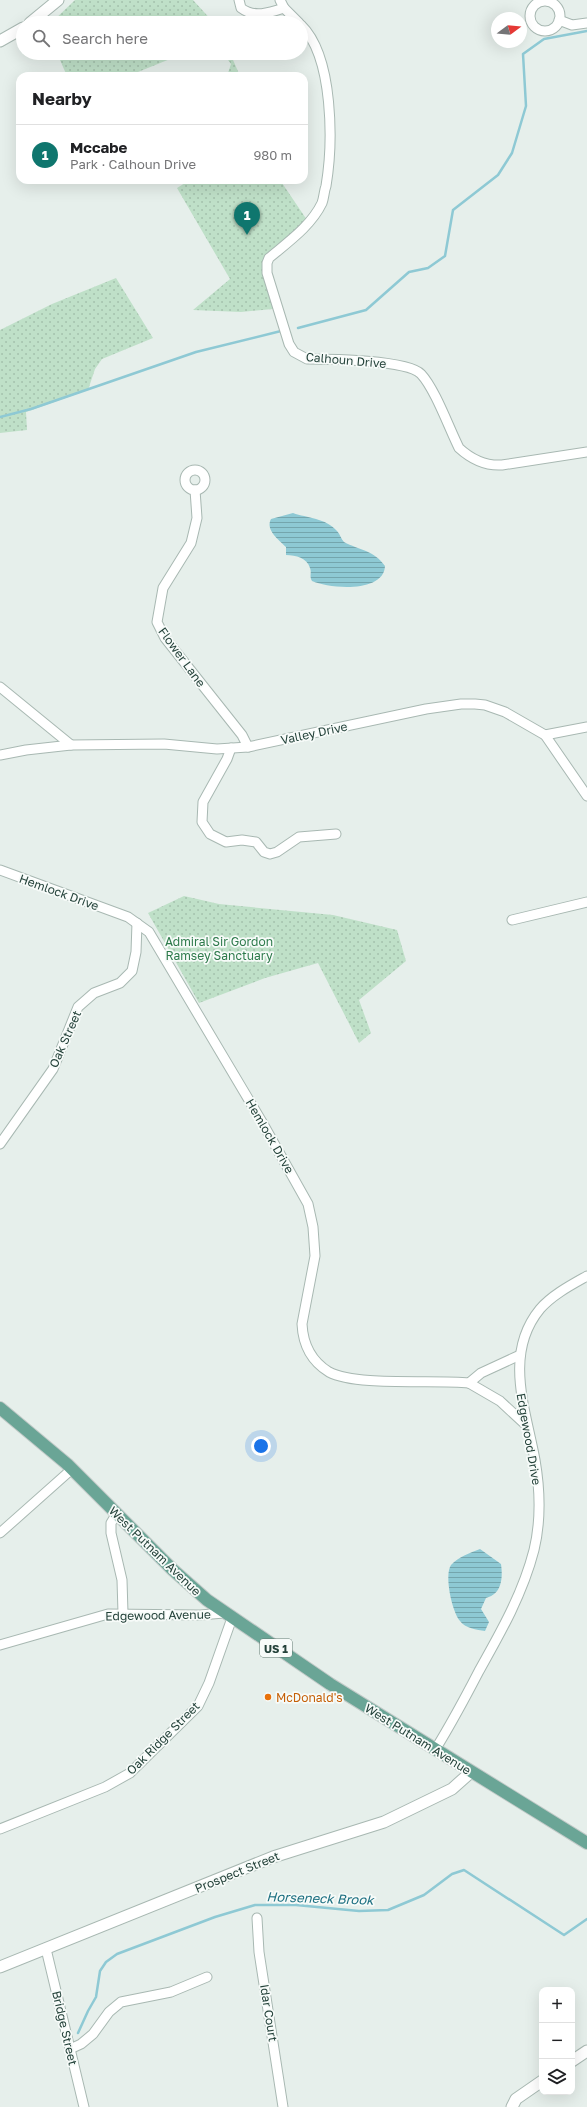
<!DOCTYPE html>
<meta charset="utf-8">
<style>
:root{--surface:#fff;--page:#f6f6f6;--text:#202124;--muted:#757577;--line:#e0e0e0;--accent:#0f766e}
body{margin:0;font-family:"Golos Text",sans-serif;background:var(--page);color:var(--text)}
.controls{position:absolute;right:12px;bottom:12px;display:grid;overflow:hidden;border-radius:8px;box-shadow:0 4px 16px #0002}
.controls button{width:36px;height:36px;display:grid;place-items:center;padding:0;border:0;border-bottom:1px solid var(--line);background:var(--surface);color:var(--text);font:20px sans-serif}
.compass{position:absolute;left:491px;top:12px;width:36px;height:36px;border-radius:50%;background:var(--surface);box-shadow:0 4px 16px #0002;rotate:74deg}
.you{position:absolute;left:261px;top:1446px;width:14px;height:14px;margin:-10px;border:3px solid #fff;border-radius:50%;background:#1a73e8;box-shadow:0 0 0 6px #1a73e833}
.badge{display:grid;place-items:center;width:26px;height:26px;border-radius:50%;background:var(--accent);color:#fff;font-size:13px;font-weight:700}
.pin{position:absolute;translate:-50% -33px;filter:drop-shadow(0 1px 2px #0008)}
.pin::after{content:'';position:absolute;top:21px;width:14px;height:12px;background:inherit;clip-path:polygon(0 0,100% 0,50% 100%)}
.list{margin:0;padding:0;list-style:none}
h2{display:flex;justify-content:space-between;align-items:center;height:52px;margin:0;padding:0 16px;font-size:17px}
h2 small{font-size:13px;font-weight:400;color:var(--muted)}
.list li{display:grid;grid-template-columns:26px 1fr auto;gap:12px;align-items:center;box-sizing:border-box;height:60px;padding:0 16px;border-top:1px solid var(--line)}
.list b{display:block;font-size:15px;white-space:nowrap}
.list p{margin:0;font-size:13px;white-space:nowrap;color:var(--muted)}
.list em{font-size:13px;font-style:normal;color:var(--muted)}
.icon{flex:none;width:22px;height:22px;fill:none;stroke:currentColor;stroke-width:2;stroke-linecap:round;stroke-linejoin:round}
.map{position:relative;flex:none;width:587px;height:2107px;overflow:hidden}
.search{position:absolute;background:var(--surface);box-shadow:0 4px 16px #0002;left:16px;top:16px;width:292px;height:44px;display:flex;align-items:center;gap:10px;box-sizing:border-box;padding:0 14px;border-radius:22px;color:var(--muted);font-size:15px}
.panel{position:absolute;background:var(--surface);box-shadow:0 4px 16px #0002;left:16px;top:72px;width:292px;height:112px;border-radius:12px}
.map>svg:first-child{display:block}
</style>
<div class="map">
<svg width="587" height="2107" viewBox="0 0 587 2107">
<defs>
<pattern id="grass-dots" width="8" height="8" patternUnits="userSpaceOnUse"><rect width="8" height="8" fill="#bfe0c8"/><path d="M2 2h.1M6 6h.1" fill="none" stroke="#a4c1ad" stroke-width="1.8" stroke-linecap="round"/></pattern>
<pattern id="water-rules" width="6" height="5" patternUnits="userSpaceOnUse"><rect width="6" height="5" fill="#8ec9d4"/><path d="M0 2.5h6" fill="none" stroke="#74a5ad"/></pattern>
</defs>
<rect width="100%" height="100%" fill="#e6efeb"/>
<g fill="url(#grass-dots)">
<path d="M75,0H193L214,23H51Z"/>
<path d="M57,53H185L128,76H67Z"/>
<path d="M223,53H230L240,76H227L231,64Z"/>
<path d="M184,180H280L307,220L265,261L262,268L273,309L241,312L193,310L230,279L177,188L185,183Z"/>
<path d="M116,278L153,338L102,359L95,369L88,390L26,412L27,430L0,433V330L52,304Z"/>
<path d="M184,896L219,904L333,915L397,930L406,961L359,1000L371,1033L359,1043L318,963L265,978L199,1003L148,913Z"/>
</g>
<g fill="url(#water-rules)">
<path d="M293,513C307,518 326,518 337,531C340,534 341,539 344,542C359,550 374,550 385,566C384,593 330,589 312,581C309,576 312,573 310,568C307,558 296,555 286,555V547C279,540 265,530 271,519Z"/>
<path d="M480,1549L501,1564C503,1578 502,1594 486,1598L481,1609L489,1622L485,1631C477,1630 465,1628 460,1621C452,1612 444,1575 451,1565C458,1557 470,1553 480,1549Z"/>
</g>
<g fill="none" stroke-linecap="round" stroke-linejoin="round">
<g stroke="#8ec9d4" stroke-width="2.5">
<path d="M298,328L366,310L409,272L428,268L445,256L453,210L498,175L512,153L526,106L523,54L544,39L587,31"/>
<path d="M0,417L31,409L196,352L281,331"/>
<path d="M78,2033L88,2011L96,1997L100,1971L106,1962L117,1954L215,1917L255,1905H296L359,1911L388,1910L424,1895L452,1874L464,1870L564,1935L587,1919"/>
</g>
<g stroke="#a8b8b2" stroke-width="11">
<g id="minor">
<path d="M239,0L241,8C254,18 269,13 284,8"/>
<path d="M280,0L284,8L299,23"/>
<circle cx="545" cy="16" r="15"/>
<path d="M559,20L572,25L587,23"/>
<path d="M301,25C334,57 333,144 326,186C324,191 324,198 322,203C311,226 288,242 269,258L267,263V273L289,344L294,352L307,359C329,359 408,360 421,374C435,389 449,428 459,448C471,459 486,466 502,465L587,452"/>
<circle cx="195" cy="480" r="10"/>
<path d="M195,490L197,518L191,543L163,588L157,622L165,638L242,735L248,747"/>
<path d="M0,687L71,745"/>
<path d="M545,735L587,727"/>
<path d="M231,748L227,759L203,802L202,822L210,834L226,842L242,840L256,842L264,852L270,854L277,852L299,837L336,834"/>
<path d="M0,755L26,750L71,745L164,744L217,749L248,747L426,709L461,704H475L485,705L505,712L545,735L587,796"/>
<path d="M0,870L128,917L149,932L262,1122L308,1204L313,1227L315,1256L302,1324C303,1344 311,1361 329,1372C358,1387 434,1379 469,1383L481,1373L520,1355"/>
<path d="M512,920L587,902"/>
<path d="M0,1144L53,1069L78,1007L94,993L120,983L132,971L136,952L137,923"/>
<path d="M469,1383L500,1401L527,1426"/>
<path d="M117,1513L111,1523V1533L122,1580L123,1613"/>
<path d="M0,1533L72,1469"/>
<path d="M0,1645L108,1614L200,1615L224,1613"/>
<path d="M435,1750C451,1724 465,1698 479,1671C501,1632 523,1593 534,1550C541,1521 540,1489 535,1460C526,1410 503,1354 540,1309C552,1295 571,1285 587,1276"/>
<path d="M0,1829L105,1787L130,1773L198,1706L209,1683L232,1618"/>
<path d="M257,1918L259,1952L283,2107"/>
<path d="M46,1949L84,2107"/>
<path d="M70,2049L81,2044L93,2034L109,2012L121,2002L171,1992L207,1977"/>
</g>
</g>
<g stroke="#a8b8b2" stroke-width="13">
<g id="tertiary">
<path d="M30,23L58,0"/>
<path d="M0,41L23,28"/>
<path d="M0,1967L273,1857L384,1822L452,1789L471,1772"/>
<path d="M572,2061L587,2051"/>
<path d="M512,2107L516,2099L542,2081"/>
</g>
</g>
<g stroke="#c2cac8" stroke-width="14">
<path id="primary" d="M0,1408L67,1464L173,1570L207,1600L330,1684L587,1843"/>
</g>
<use href="#minor" stroke="#fff" stroke-width="9"/>
<use href="#tertiary" stroke="#fff" stroke-width="11"/>
<use href="#primary" stroke="#6aa596" stroke-width="12"/>
</g>
<circle fill="#e8710a" stroke="#f7fbf9" stroke-width="1.5" cx="268" cy="1697" r="4"/>
<g text-anchor="middle" dominant-baseline="central" stroke-width="3.5" stroke-linejoin="round" paint-order="stroke">
<rect fill="#f7fbf9" stroke="#637a73" stroke-width="1" x="260" y="1639" width="32" height="18" rx="3"/>
<g font-size="11" font-weight="bold" fill="#24423a">
<text x="276" y="1648">US 1</text>
</g>
<g font-size="12" fill="#24423a" stroke="#f7fbf9">
<text transform="translate(346 360) rotate(5)">Calhoun Drive</text>
<text transform="translate(182 657) rotate(54)">Flower Lane</text>
<text transform="translate(314 733) rotate(-12)">Valley Drive</text>
<text transform="translate(59 892) rotate(20)">Hemlock Drive</text>
<text transform="translate(65 1039) rotate(-66)">Oak Street</text>
<text transform="translate(270 1136) rotate(60)">Hemlock Drive</text>
<text transform="translate(529 1439) rotate(80)">Edgewood Drive</text>
<text transform="translate(155 1551) rotate(44)">West Putnam Avenue</text>
<text transform="translate(158 1615) rotate(-1)">Edgewood Avenue</text>
<text transform="translate(163 1738) rotate(-45)">Oak Ridge Street</text>
<text transform="translate(418 1739) rotate(32)">West Putnam Avenue</text>
<text transform="translate(237 1872) rotate(-22)">Prospect Street</text>
<text transform="translate(269 2013) rotate(81)">Idar Court</text>
<text transform="translate(65 2028) rotate(77)">Bridge Street</text>
</g>
<g font-size="12" fill="#2d7a4b" stroke="#f7fbf9">
<text x="219" y="941">Admiral Sir Gordon<tspan x="219" dy="14">Ramsey Sanctuary</tspan></text>
</g>
<g font-size="12" fill="#c56008" stroke="#f7fbf9" text-anchor="start">
<text x="276" y="1697">McDonald's</text>
</g>
<g font-size="13" font-style="italic" fill="#1c6f80" stroke="#f7fbf9">
<text transform="translate(320 1898) rotate(2)">Horseneck Brook</text>
</g>
</g>
</svg>
<div class="controls">
<button>+</button>
<button>−</button>
<button><svg class="icon" aria-label="layers" viewBox="0 0 24 24"><path d="M12 4l9 5-9 5-9-5zM3 14l9 5 9-5"/></svg></button>
</div>
<svg class="compass" viewBox="-18 -18 36 36"><path d="M0-13l5 13h-10z" fill="#e53935"/><path d="M0 13l5-13h-10z" fill="#757577"/></svg>
<div class="you"></div>
<div class="pin badge" style="left:247px;top:235px">1</div>
<div class="search"><svg class="icon" aria-label="search" viewBox="0 0 24 24"><circle cx="10" cy="10" r="6"/><path d="M15 15l6 6"/></svg>Search here</div>
<section class="panel">
<h2>Nearby<small></small></h2>
<ul class="list">
<li><span class="badge">1</span><div><b>Mccabe</b><p>Park · Calhoun Drive</p></div><em>980 m</em></li>
</ul>
</section>
</div>
